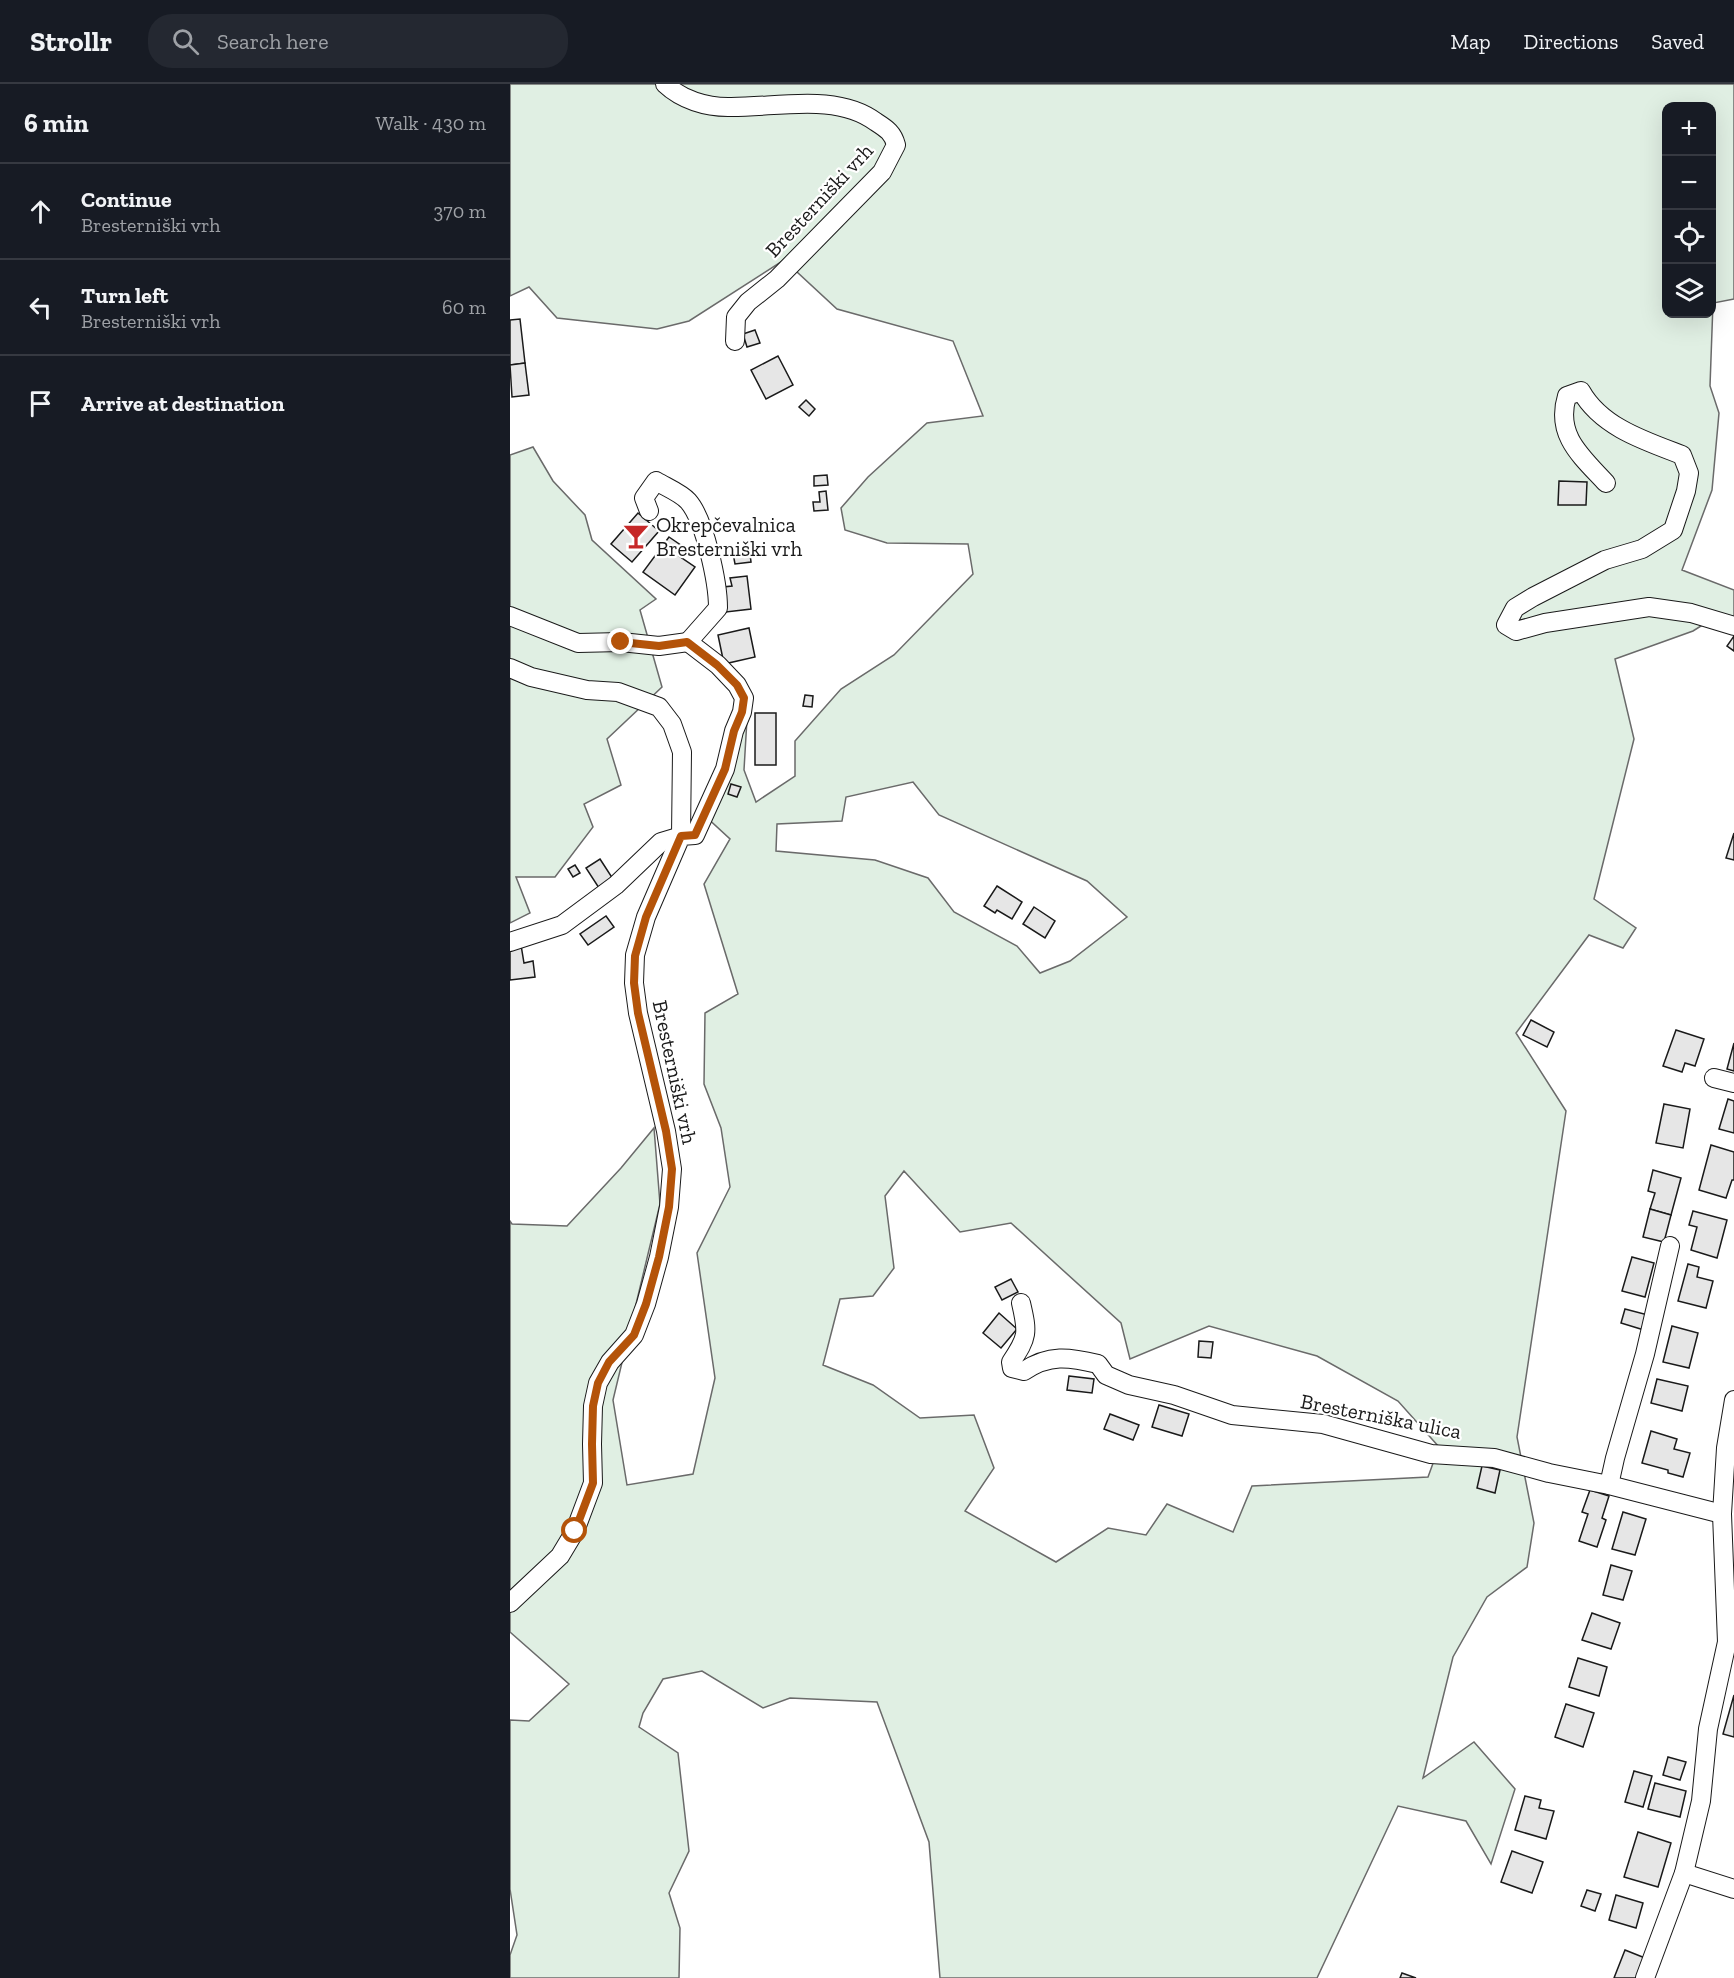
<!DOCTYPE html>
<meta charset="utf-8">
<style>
:root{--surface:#171b24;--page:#242831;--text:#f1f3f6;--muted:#9ea1a6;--line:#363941}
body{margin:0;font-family:"Zilla Slab",serif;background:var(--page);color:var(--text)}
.controls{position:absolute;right:18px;top:18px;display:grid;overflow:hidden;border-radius:12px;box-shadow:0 6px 24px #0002}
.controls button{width:54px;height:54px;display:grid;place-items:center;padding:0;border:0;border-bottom:2px solid var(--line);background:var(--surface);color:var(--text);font:30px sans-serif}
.stop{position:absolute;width:18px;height:18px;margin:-14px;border:4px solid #b45309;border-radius:50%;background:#fff}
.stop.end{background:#b45309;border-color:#fff;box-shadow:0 2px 6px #0008}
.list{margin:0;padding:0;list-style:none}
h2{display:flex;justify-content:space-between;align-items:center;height:78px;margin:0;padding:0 24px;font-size:26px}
h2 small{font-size:20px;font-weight:400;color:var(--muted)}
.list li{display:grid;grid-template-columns:39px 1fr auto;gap:18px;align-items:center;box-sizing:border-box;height:96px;padding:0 24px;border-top:2px solid var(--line)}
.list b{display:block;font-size:22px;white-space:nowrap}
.list p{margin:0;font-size:20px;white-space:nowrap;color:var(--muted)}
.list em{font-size:20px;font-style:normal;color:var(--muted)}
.icon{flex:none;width:33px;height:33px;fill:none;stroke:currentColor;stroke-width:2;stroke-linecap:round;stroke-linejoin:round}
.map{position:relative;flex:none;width:1224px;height:1894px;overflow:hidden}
header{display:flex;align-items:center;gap:36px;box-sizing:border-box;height:84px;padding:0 30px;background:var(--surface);border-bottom:2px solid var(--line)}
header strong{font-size:28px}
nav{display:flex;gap:33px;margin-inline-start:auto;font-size:21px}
.search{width:420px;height:54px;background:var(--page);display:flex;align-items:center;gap:15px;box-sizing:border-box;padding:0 21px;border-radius:24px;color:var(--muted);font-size:22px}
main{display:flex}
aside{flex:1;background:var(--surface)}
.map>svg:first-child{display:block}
</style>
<header>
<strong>Strollr</strong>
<div class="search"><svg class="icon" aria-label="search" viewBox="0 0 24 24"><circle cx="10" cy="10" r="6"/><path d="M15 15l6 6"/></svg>Search here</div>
<nav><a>Map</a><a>Directions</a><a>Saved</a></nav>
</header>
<main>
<aside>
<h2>6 min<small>Walk · 430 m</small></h2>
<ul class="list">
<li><svg class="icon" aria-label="ahead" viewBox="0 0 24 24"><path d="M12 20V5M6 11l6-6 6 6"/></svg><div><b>Continue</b><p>Bresterniški vrh</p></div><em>370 m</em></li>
<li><svg class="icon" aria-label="left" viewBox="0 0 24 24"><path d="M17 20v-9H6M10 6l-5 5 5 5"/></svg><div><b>Turn left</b><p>Bresterniški vrh</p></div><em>60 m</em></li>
<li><svg class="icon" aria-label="arrive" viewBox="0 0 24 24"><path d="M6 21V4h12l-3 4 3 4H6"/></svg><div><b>Arrive at destination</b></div></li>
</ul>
</aside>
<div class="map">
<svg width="1224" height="1894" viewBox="0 0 1224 1894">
<rect width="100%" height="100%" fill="#fff"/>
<g fill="#e0efe3" stroke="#6a6a6a" stroke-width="1.5" fill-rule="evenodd">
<path d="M0,0H1224V215L1203,219L1200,302L1209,329L1202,406L1172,486L1224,506V534L1210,530L1183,547L1105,575L1124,655L1084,815L1126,844L1113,864L1079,851L1006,949L1056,1027L1007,1353L1024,1439L1017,1483L977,1513L943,1573L913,1694L964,1658L1005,1705L981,1780L956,1737L888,1722L807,1894H430L419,1758L367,1618L280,1614L253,1624L192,1587L153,1595L133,1629L129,1643L168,1669L179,1767L159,1809L170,1844L169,1894H0V1871L7,1851L0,1805V1636L19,1637L59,1600L0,1548V1137L2,1140L57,1142L111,1084L144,1044L150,1120L103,1316L117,1401L183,1390L205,1294L187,1169L220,1103L211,1044L194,1000L195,929L228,910L194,800L220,755L193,730L237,635L234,686L246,718L285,692V657L331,605L384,571L463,490L458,460L377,459L335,446L331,424L358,393L417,339L473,332L443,257L327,225L274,176L179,237L147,245L47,234L19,203L0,212ZM1156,22H1202V230H1156ZM403,698L429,731L577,797L617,833L560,877L530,889L507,862L444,828L418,794L365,776L266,767L267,740L332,737L336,713ZM394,1087L450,1148L501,1139L611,1239L620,1275L699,1242L807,1272L888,1317L929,1363L918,1393L742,1402L723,1448L657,1420L636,1451L598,1444L546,1478L455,1427L484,1384L464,1331L410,1334L363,1301L313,1281L330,1215L363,1212L384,1184L375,1112Z"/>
<path d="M23,363L43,397L75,431L82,456L146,515L130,526L152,603L97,655L111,701L74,720L83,743L45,793H6L20,829L0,839V371Z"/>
</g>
<g fill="#e6e6e6" stroke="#1a1a1a" stroke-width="1.5">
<path d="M10,235L15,279L0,281V236Z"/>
<path d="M245,246L250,259L237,263L233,250Z"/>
<path d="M268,272L283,301L256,315L241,286Z"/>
<path d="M15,279L19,311L2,313L0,281Z"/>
<path d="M296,316L305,325L299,332L289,323Z"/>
<path d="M317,391L318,401L304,402V392Z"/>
<path d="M1049,397L1077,398L1076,421H1048Z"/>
<path d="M316,407L318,426L304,427L303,418H310L309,408Z"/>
<path d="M128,429L149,447L122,478L101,460Z"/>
<path d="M159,453L175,464L169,472L185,483L165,511L133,488Z"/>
<path d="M239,462L241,478L225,480L222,464Z"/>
<path d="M237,492L241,525L216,528L213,503L222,502L220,494Z"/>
<path d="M239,544L245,573L214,580L208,551Z"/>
<path d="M1224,552V567L1217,562Z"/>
<path d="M295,611L303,612L302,623L293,622Z"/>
<rect x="245" y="629" width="21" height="52"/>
<path d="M221,700L231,703L227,713L218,710Z"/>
<path d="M1224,749V776L1216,774Z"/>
<path d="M90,775L103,795L89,804L76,784Z"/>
<path d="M65,781L70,789L63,793L58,785Z"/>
<path d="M487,802L512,818L502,835L487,826L485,829L474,822Z"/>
<path d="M524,823L545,837L535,854L513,840Z"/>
<path d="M96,832L104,843L78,861L70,850Z"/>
<path d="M11,861L14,879L23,877L25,893L0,896V863Z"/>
<path d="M1021,936L1044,948L1037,963L1013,951Z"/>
<path d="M1166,946L1194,955L1185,982L1175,979L1172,988L1153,982Z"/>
<path d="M1224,959V987L1217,985Z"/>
<path d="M1218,1015L1224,1017V1049L1209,1045Z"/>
<path d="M1154,1020L1180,1025L1173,1064L1146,1059Z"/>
<path d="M1201,1061L1224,1068V1096H1222L1216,1114L1189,1106Z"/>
<path d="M1143,1086L1171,1094L1161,1131L1140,1125L1145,1109L1138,1107Z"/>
<path d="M1140,1125L1161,1131L1154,1158L1133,1153Z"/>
<path d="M1183,1127L1217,1136L1207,1174L1181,1166L1187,1143L1179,1141Z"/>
<path d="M1122,1173L1144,1179L1135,1213L1112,1207Z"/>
<path d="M1178,1180L1189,1183L1187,1193L1203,1197L1196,1224L1168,1217Z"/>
<path d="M501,1195L508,1208L492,1216L485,1203Z"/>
<path d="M1115,1225L1138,1231L1134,1246L1111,1239Z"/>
<path d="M489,1229L507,1245L491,1264L473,1249Z"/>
<path d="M1162,1242L1188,1249L1179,1284L1153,1278Z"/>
<path d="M689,1257L703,1258L701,1274L688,1273Z"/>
<path d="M559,1292L584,1295L582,1309L557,1306Z"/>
<path d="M1147,1295L1178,1302L1172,1327L1141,1319Z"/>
<path d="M649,1321L679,1330L672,1352L642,1343Z"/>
<path d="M600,1330L629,1341L623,1356L594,1345Z"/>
<path d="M1141,1347L1167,1355L1164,1365L1180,1369L1173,1393L1158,1389V1386L1132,1379Z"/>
<path d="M972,1382L990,1386L985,1409L967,1404Z"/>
<path d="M1080,1406L1099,1412L1092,1434L1096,1436L1087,1463L1069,1457L1078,1430L1072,1428Z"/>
<path d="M1113,1428L1136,1435L1125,1471L1102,1465Z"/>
<path d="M1101,1481L1122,1487L1113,1516L1093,1511Z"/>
<path d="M1082,1529L1110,1539L1101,1565L1072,1556Z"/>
<path d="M1068,1574L1097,1583L1089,1612L1059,1603Z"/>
<path d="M1224,1611V1653L1213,1650Z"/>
<path d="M1056,1620L1084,1629L1073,1663L1045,1653Z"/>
<path d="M1158,1673L1176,1678L1170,1696L1153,1691Z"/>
<path d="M1124,1687L1142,1692L1133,1723L1115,1718Z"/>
<path d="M1145,1699L1176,1707L1170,1733L1138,1725Z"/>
<path d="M1015,1712L1031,1716L1029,1724L1044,1727L1036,1755L1005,1746Z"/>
<path d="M1128,1748L1161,1759L1148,1803L1114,1793Z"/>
<path d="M1002,1767L1033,1778L1022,1809L991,1798Z"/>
<path d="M1077,1806L1091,1810L1085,1827L1071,1822Z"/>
<path d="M1106,1811L1133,1819L1126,1844L1099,1836Z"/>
<path d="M1115,1866L1135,1874L1127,1894H1104Z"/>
<path d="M892,1889L906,1894H890Z"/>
</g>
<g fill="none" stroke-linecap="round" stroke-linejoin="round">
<g stroke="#1a1a1a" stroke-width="20">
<g id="minor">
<path d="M155,0C172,16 196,23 218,23C265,24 326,8 366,38C377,45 383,49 386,61L372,88L267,195L238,218L226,233L225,257"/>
<path d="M1096,399C1071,372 1045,351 1057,312L1071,307C1091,343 1135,357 1172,371L1179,389L1176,407L1163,446L1132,465L1095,476L1023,513L1005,524L996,541L1006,547L1035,539L1139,523L1181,529L1224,542"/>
<path d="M0,532L68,559L111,558L149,562L178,558"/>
<path d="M0,584L21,593L77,606L108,608L149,623L162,640L172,668L171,752L151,758L106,801L52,841L0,858"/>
<path d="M1204,994L1224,999"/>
<path d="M511,1219C518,1249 518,1253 501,1278L502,1284L514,1287C539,1270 559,1273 588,1280L596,1291L619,1301L664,1311L722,1331L813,1340L921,1370L984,1374L1039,1389L1099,1401L1212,1430"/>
<path d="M1099,1401L1105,1374L1135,1270L1160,1162"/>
<path d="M0,1519L50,1472L65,1447L83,1399L82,1360L83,1322L88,1299L100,1278L124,1251L136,1220L149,1173L159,1123L162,1085L156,1047L128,929L124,899L125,871L136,833L171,752L185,751L215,685L224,647L232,628L234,614L227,601L208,581L178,558L208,524C208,499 195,436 178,417C171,409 156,403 146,397L134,414L139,427"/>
<path d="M1174,1789L1224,1805"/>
<path d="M1135,1894L1174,1789L1191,1717L1198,1645L1217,1558L1212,1430L1216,1364L1224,1316"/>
</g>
</g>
<use href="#minor" stroke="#fff" stroke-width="18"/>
</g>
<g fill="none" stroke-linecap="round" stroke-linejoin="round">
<path stroke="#b45309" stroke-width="8" d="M65,1447L83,1399L82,1360L83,1322L88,1299L99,1278L124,1251L136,1220L149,1173L159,1123L162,1085L156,1047L128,929L124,899L125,872L136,833L171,752L185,751L215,685L224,647L232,628L234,614L227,601L207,581L177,558L149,562L111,558"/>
</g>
<defs>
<g id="bar-bare" transform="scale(2.07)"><path d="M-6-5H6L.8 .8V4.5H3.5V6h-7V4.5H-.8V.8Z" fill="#c62828" stroke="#fff" stroke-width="2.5" paint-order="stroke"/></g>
</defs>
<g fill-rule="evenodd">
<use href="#bar-bare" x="126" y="452"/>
</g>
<g text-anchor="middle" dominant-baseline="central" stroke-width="4.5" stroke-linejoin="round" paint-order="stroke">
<g font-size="21" fill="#1a1a1a" stroke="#fff">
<text transform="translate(309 116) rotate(-47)">Bresterniški vrh</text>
<text transform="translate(165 988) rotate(78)">Bresterniški vrh</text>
<text transform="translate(871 1332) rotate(11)">Bresterniška ulica</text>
</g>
<g font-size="21" fill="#1a1a1a" stroke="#fff" text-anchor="start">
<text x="146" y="440">Okrepčevalnica<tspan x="146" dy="24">Bresterniški vrh</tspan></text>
</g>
</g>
</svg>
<div class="controls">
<button>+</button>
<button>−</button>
<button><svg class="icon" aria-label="locate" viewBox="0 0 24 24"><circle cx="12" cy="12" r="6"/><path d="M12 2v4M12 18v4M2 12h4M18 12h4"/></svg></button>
<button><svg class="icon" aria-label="layers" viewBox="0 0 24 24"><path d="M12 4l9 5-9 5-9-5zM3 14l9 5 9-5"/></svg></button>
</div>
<div class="stop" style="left:65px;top:1447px"></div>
<div class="stop end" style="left:111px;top:558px"></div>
</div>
</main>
